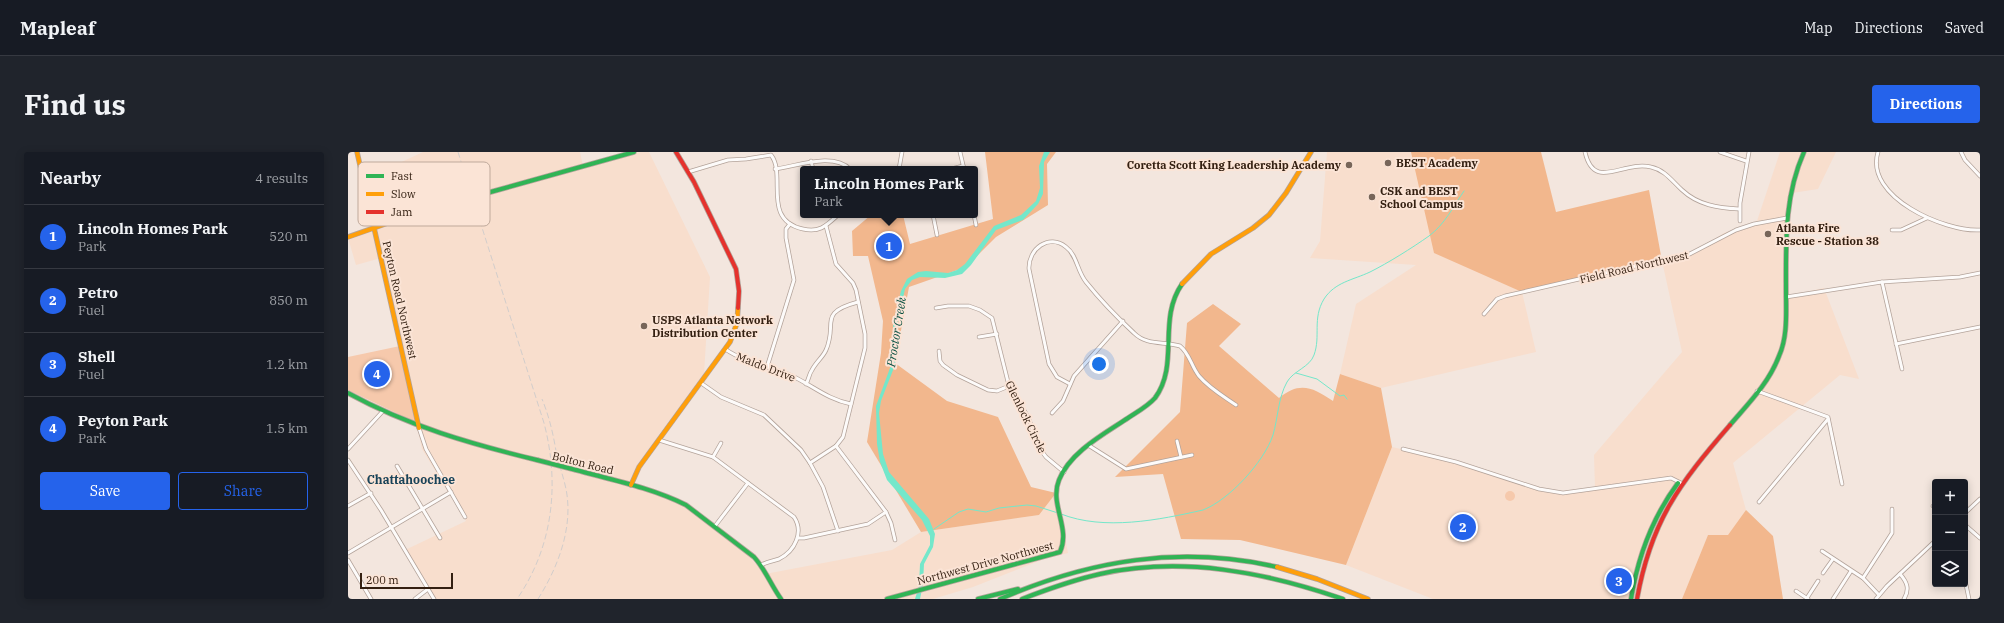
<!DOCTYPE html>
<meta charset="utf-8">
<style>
:root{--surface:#171b24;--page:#20242c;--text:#f1f3f6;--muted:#9ea1a6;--line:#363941;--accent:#2563eb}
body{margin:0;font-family:"IBM Plex Serif",serif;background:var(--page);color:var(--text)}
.controls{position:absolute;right:12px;bottom:12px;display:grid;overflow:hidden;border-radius:4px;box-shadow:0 2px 10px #0003}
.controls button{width:36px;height:36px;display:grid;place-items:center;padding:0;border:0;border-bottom:1px solid var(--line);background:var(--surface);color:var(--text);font:20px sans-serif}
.scale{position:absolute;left:12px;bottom:10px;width:93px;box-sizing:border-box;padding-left:4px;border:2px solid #342012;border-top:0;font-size:11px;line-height:14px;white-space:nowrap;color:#342012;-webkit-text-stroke:3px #fbe4d6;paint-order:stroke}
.you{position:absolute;left:751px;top:212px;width:14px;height:14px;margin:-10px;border:3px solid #fff;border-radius:50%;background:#1a73e8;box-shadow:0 0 0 6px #1a73e833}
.badge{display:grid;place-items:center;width:26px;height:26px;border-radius:50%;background:var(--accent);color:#fff;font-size:13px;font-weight:700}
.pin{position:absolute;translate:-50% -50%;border:2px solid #fff;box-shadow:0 1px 4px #0006}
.popup{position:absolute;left:452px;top:14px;width:178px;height:52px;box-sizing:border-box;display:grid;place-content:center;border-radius:4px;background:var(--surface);filter:drop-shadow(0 1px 3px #0005);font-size:13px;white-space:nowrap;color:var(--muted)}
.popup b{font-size:15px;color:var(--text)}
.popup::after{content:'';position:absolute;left:50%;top:100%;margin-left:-8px;border:8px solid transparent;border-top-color:var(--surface)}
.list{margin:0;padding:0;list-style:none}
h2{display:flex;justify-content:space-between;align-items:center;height:52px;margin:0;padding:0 16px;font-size:17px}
h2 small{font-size:13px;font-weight:400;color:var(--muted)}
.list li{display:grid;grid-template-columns:26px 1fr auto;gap:12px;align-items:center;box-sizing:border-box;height:64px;padding:0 16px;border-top:1px solid var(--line)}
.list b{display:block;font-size:15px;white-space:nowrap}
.list p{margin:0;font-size:13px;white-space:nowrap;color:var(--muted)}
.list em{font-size:13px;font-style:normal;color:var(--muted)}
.actions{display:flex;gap:8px;padding:12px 16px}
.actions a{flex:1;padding:9px 0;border:1px solid var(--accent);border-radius:4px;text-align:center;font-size:14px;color:var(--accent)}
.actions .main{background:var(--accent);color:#fff}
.icon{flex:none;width:22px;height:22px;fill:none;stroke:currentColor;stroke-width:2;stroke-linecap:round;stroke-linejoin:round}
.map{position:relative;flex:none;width:1632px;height:447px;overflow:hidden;border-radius:4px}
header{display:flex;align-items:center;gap:24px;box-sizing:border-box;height:56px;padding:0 20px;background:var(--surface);border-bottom:1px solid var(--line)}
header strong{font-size:19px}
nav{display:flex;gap:22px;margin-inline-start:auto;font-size:14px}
.intro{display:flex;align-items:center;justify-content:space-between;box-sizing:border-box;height:96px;padding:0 24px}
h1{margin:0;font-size:28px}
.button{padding:10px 18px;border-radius:4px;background:var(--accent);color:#fff;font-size:14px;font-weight:700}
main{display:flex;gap:24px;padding:0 24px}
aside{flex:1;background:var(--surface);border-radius:4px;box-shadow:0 2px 10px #0003}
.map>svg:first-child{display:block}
</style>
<header>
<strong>Mapleaf</strong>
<nav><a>Map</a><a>Directions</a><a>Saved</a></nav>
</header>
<div class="intro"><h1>Find us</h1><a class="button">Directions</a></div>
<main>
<aside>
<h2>Nearby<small>4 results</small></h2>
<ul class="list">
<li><span class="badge">1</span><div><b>Lincoln Homes Park</b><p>Park</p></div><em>520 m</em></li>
<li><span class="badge">2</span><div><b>Petro</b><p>Fuel</p></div><em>850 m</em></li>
<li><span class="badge">3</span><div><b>Shell</b><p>Fuel</p></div><em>1.2 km</em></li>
<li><span class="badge">4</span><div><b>Peyton Park</b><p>Park</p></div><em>1.5 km</em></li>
</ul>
<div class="actions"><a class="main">Save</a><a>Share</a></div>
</aside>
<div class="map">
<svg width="1632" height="447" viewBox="0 0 1632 447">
<rect width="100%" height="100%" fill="#f3e6de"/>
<g fill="#f8decd">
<path d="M75,0H232L235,14L290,0H301L362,125L356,222L312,281L286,332L337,350L386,388L417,422L544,398L573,380L691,363L708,341L720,401L696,407L625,435L585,447H85L57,398L118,369L74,297L33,106L8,113L0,86V84L25,72L15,28Z"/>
<path d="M979,0H1063L1174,140L1188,200L1033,236L992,222L1008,152L1068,113L962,106L972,89Z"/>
<path d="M1432,0H1488L1470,37L1444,41L1441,81L1440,144L1476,136L1511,227L1492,223L1385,311L1398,358L1380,384L1360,383L1334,447H1085L998,413L1044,295L1113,311L1168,329L1219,342L1247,336L1246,303L1334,200L1314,109L1339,105L1376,81L1409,69Z"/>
</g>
<g fill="#f6c9ac">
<path d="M52,194L69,271L0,238V205Z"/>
<circle cx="1162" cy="344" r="5"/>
</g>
<g fill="#f2b78d">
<path d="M637,0H708L699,12L700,53L648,85L618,115L561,135L547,211L599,249L650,265L683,335L708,341L691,363L573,380L519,290L533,201L535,169L520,104H505L504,79L523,63H555L562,92L645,67Z"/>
<path d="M1063,0H1193L1208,60L1301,38L1314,109L1174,140L1086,101Z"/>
<path d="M865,152L893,172L871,194L931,246C951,229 965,235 985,249L992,222L1033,236L1044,295L998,413L892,388L833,387L815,322L767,325L832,260L839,171Z"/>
<path d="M1398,358L1425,384L1435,447H1334L1360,383H1380Z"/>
</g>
<path fill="#74e7ca" d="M696,0H702L696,10L695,42L690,52L675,68L648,78L623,113L614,122L597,126L572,125L564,128L557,137L549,173V198L547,213L533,249L531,261L535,302L541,320L581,367L587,382L585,395L576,412L575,432L572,447H567L571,434L572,412L582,393V384L574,368L539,328L532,310L529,292L528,254L542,216L546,193L545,172L553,139L559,127L570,120L578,119L600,121L609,118L617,112L646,74L673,63L688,49L692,36L691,14Z"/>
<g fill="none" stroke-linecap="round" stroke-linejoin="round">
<g stroke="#74e7ca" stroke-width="1">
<path d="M948,221L969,227L992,244L996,243L999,247"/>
<path d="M713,362C756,379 811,368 855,358C881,348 916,310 925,283C930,266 930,246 939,230C945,219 962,215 966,203C973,184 964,167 976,147C987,130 1005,128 1022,120C1040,111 1064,96 1081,84C1097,72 1105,55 1116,39"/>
<path d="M586,377L611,360L620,357L638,360L651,356L679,353L688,354L710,361"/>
</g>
<g stroke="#b3a39a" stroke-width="4.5">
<g id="street">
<path d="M612,0L616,17"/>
<path d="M1237,0C1246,40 1275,8 1303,15C1317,18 1324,29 1334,38C1350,53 1370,56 1391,57"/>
<path d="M1372,0L1398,9"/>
<path d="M1530,0C1516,45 1597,80 1632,78"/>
<path d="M1613,0L1617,8L1632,24"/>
<path d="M463,9L465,17"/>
<path d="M427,17C450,14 485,0 502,17"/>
<path d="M551,17L554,0"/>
<path d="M603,17L615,14"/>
<path d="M340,20L380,8L398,7L423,3C439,23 413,68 455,77C471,81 478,74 490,63"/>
<path d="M585,63L589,83"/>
<path d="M626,63L628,73"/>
<path d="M1392,69V51L1401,0"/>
<path d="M1544,78H1553L1579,66"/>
<path d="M1534,130L1554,217"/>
<path d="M1438,145L1534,130L1612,125L1632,121"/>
<path d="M588,156L600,154H621L632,158L644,166L661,234L680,265L692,297L698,305L716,320"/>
<path d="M1136,162L1149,147L1157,144L1301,111L1334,106L1388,78L1406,72L1439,66"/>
<path d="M631,185L649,182"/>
<path d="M1548,192L1632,175"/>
<path d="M377,197C396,210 419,214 440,222C463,232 478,247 503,252"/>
<path d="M591,199L592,209L595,213L609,223L640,238L649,239L661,234"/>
<path d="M419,215L446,128L438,86V77L442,72"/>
<path d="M353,231L373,245L416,263L453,298L462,311L475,335L490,379"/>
<path d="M458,232C461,227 461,222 464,218C468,210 475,205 478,198C490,171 469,161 510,150"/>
<path d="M722,232L709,225L701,212L681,117C680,97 701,81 718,95C729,103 729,119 738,130C750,145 772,168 786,181C799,194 816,189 832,194C842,202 843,214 851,224C861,236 875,244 888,253"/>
<path d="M1409,239L1480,265L1494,332"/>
<path d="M704,261L715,249L726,224L775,169"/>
<path d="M71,276L78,297L117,365"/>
<path d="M311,288L365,305L446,365C456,380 447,399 431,407C425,409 419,410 413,413"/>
<path d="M829,289L833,305"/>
<path d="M740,293L778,317L844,303"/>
<path d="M488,294L538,360L543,371L547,388"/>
<path d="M0,297L35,259"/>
<path d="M1055,297L1108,310L1191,337L1215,341L1323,326L1333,331"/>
<path d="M365,305L373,291"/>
<path d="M0,308L33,358L86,447"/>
<path d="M462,311L488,294L495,285L517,196V182L508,138L505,131L488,112L478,74"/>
<path d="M49,314L92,386"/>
<path d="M1411,350L1480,267"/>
<path d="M0,354L23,341"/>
<path d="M1585,354L1587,355"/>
<path d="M1617,361L1632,347"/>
<path d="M1617,373L1632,386"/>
<path d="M367,374L400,331"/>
<path d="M450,386H456L520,372L538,360"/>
<path d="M1474,399L1515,426L1531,443"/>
<path d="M0,401L103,340"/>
<path d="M0,408L23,447"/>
<path d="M1475,421L1485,407"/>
<path d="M1552,422C1559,430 1562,437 1556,447"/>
<path d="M1515,426L1544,381V357"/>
<path d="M1617,428L1621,447"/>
<path d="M1448,439L1460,447"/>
<path d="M1459,446L1470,429"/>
<path d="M67,447L80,437"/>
<path d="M1485,447L1503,419"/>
<path d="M1528,447L1539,434L1587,389"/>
</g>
</g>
<g stroke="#b3a39a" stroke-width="5.5">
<g id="fast">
<path d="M139,41L286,0"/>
<path d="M0,241C60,274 123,292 189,308"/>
<path d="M1382,273C1400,252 1421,231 1431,204C1440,184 1438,160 1438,138C1438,90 1436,45 1456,0"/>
<path d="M228,318C265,328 304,336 338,353L406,405C417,417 423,433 433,447"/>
<path d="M539,447L712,400C723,376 701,352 711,328C722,300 756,282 780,266C789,260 800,254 807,246C832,212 809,168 834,132"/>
<path d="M630,447L670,437"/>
<path d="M652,447C742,408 832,393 929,415"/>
<path d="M674,447C700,437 725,428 752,422C834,404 917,420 995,447"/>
<path d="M1283,447C1290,404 1304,366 1330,331"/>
</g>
</g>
<g stroke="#b3a39a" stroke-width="5.5">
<g id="slow">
<path d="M9,0L71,276"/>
<path d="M0,85L77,58L111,49"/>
<path d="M834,132L863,102L905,76L921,63L938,41L963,0"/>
<path d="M283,333L291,315L382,190L389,171L390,156"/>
<path d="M929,415L969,427L1020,447"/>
</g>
</g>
<g stroke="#b3a39a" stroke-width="5.5">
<g id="jam">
<path d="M328,0L346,30L388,117L391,139L390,156"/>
<path d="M1289,447C1303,369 1331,332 1382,273"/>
</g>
</g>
<use href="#street" stroke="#fdfbfa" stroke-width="3"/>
<use href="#fast" stroke="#30b455" stroke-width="4"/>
<use href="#slow" stroke="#ff9f0a" stroke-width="4"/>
<use href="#jam" stroke="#e5322d" stroke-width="4"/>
<g stroke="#d2cdcb" stroke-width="1" stroke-dasharray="6 3" stroke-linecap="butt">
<path d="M110,0L196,271C212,332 205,395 169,447"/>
<path d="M190,447C209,417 224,379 219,343C217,328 211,314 208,299C205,281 201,264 194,247"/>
</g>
<g stroke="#b3a39a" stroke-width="5.5" stroke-linecap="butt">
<path id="fast-bridge" d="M189,308L228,318"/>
</g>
<g stroke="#b3a39a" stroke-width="5.5" stroke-linecap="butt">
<path id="jam-bridge" d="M111,49L139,41"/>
</g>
<use href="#fast-bridge" stroke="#30b455" stroke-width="4"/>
<use href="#jam-bridge" stroke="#e5322d" stroke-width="4"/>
</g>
<g fill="#776559" stroke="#fbe4d6" stroke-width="1.5">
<circle cx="1040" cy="11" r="4"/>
<circle cx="1001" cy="13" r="4"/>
<circle cx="1024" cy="45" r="4"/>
<circle cx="1420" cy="82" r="4"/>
<circle cx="296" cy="174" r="4"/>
</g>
<g text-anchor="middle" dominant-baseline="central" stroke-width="4" stroke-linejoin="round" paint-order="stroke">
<g font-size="11" font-weight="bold" fill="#342012" stroke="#fbe4d6" text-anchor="start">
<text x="1048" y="11">BEST Academy</text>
<text x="993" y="13" text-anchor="end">Coretta Scott King Leadership Academy</text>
<text x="1032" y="39">CSK and BEST<tspan x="1032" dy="13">School Campus</tspan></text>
<text x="1428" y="76">Atlanta Fire<tspan x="1428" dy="13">Rescue - Station 38</tspan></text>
<text x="304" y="168">USPS Atlanta Network<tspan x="304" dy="13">Distribution Center</tspan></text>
</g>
<g font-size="11" fill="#342012" stroke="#fbe4d6">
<text transform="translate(1286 115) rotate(-13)">Field Road Northwest</text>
<text transform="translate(52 148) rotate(77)">Peyton Road Northwest</text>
<text transform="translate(418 215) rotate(21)">Maldo Drive</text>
<text transform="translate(678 265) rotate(64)">Glenlock Circle</text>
<text transform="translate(235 311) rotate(14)">Bolton Road</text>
<text transform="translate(637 411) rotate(-15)">Northwest Drive Northwest</text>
</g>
<g font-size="12" font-style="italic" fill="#085041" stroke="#fbe4d6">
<text transform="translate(548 180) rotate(-81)">Proctor Creek</text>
</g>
<g font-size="12" font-weight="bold" fill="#184359" stroke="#fbe4d6">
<text x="63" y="327">Chattahoochee</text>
</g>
</g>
<rect x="10" y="10" width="132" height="64" rx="6" fill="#fbe4d6" stroke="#bfa99b" stroke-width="1"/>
<rect x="18" y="22" width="18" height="4" fill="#30b455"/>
<rect x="18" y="40" width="18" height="4" fill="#ff9f0a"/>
<rect x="18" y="58" width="18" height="4" fill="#e5322d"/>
<g font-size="11" fill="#342012">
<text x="43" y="28">Fast</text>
<text x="43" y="46">Slow</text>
<text x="43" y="64">Jam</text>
</g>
</svg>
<div class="controls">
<button>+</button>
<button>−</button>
<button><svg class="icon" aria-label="layers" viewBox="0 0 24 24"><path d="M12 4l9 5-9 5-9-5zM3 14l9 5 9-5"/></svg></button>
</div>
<div class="scale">200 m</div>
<div class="you"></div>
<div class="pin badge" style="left:541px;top:94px">1</div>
<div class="popup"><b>Lincoln Homes Park</b>Park</div>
<div class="pin badge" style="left:1115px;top:375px">2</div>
<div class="pin badge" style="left:1271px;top:429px">3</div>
<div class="pin badge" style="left:29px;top:222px">4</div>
</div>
</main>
